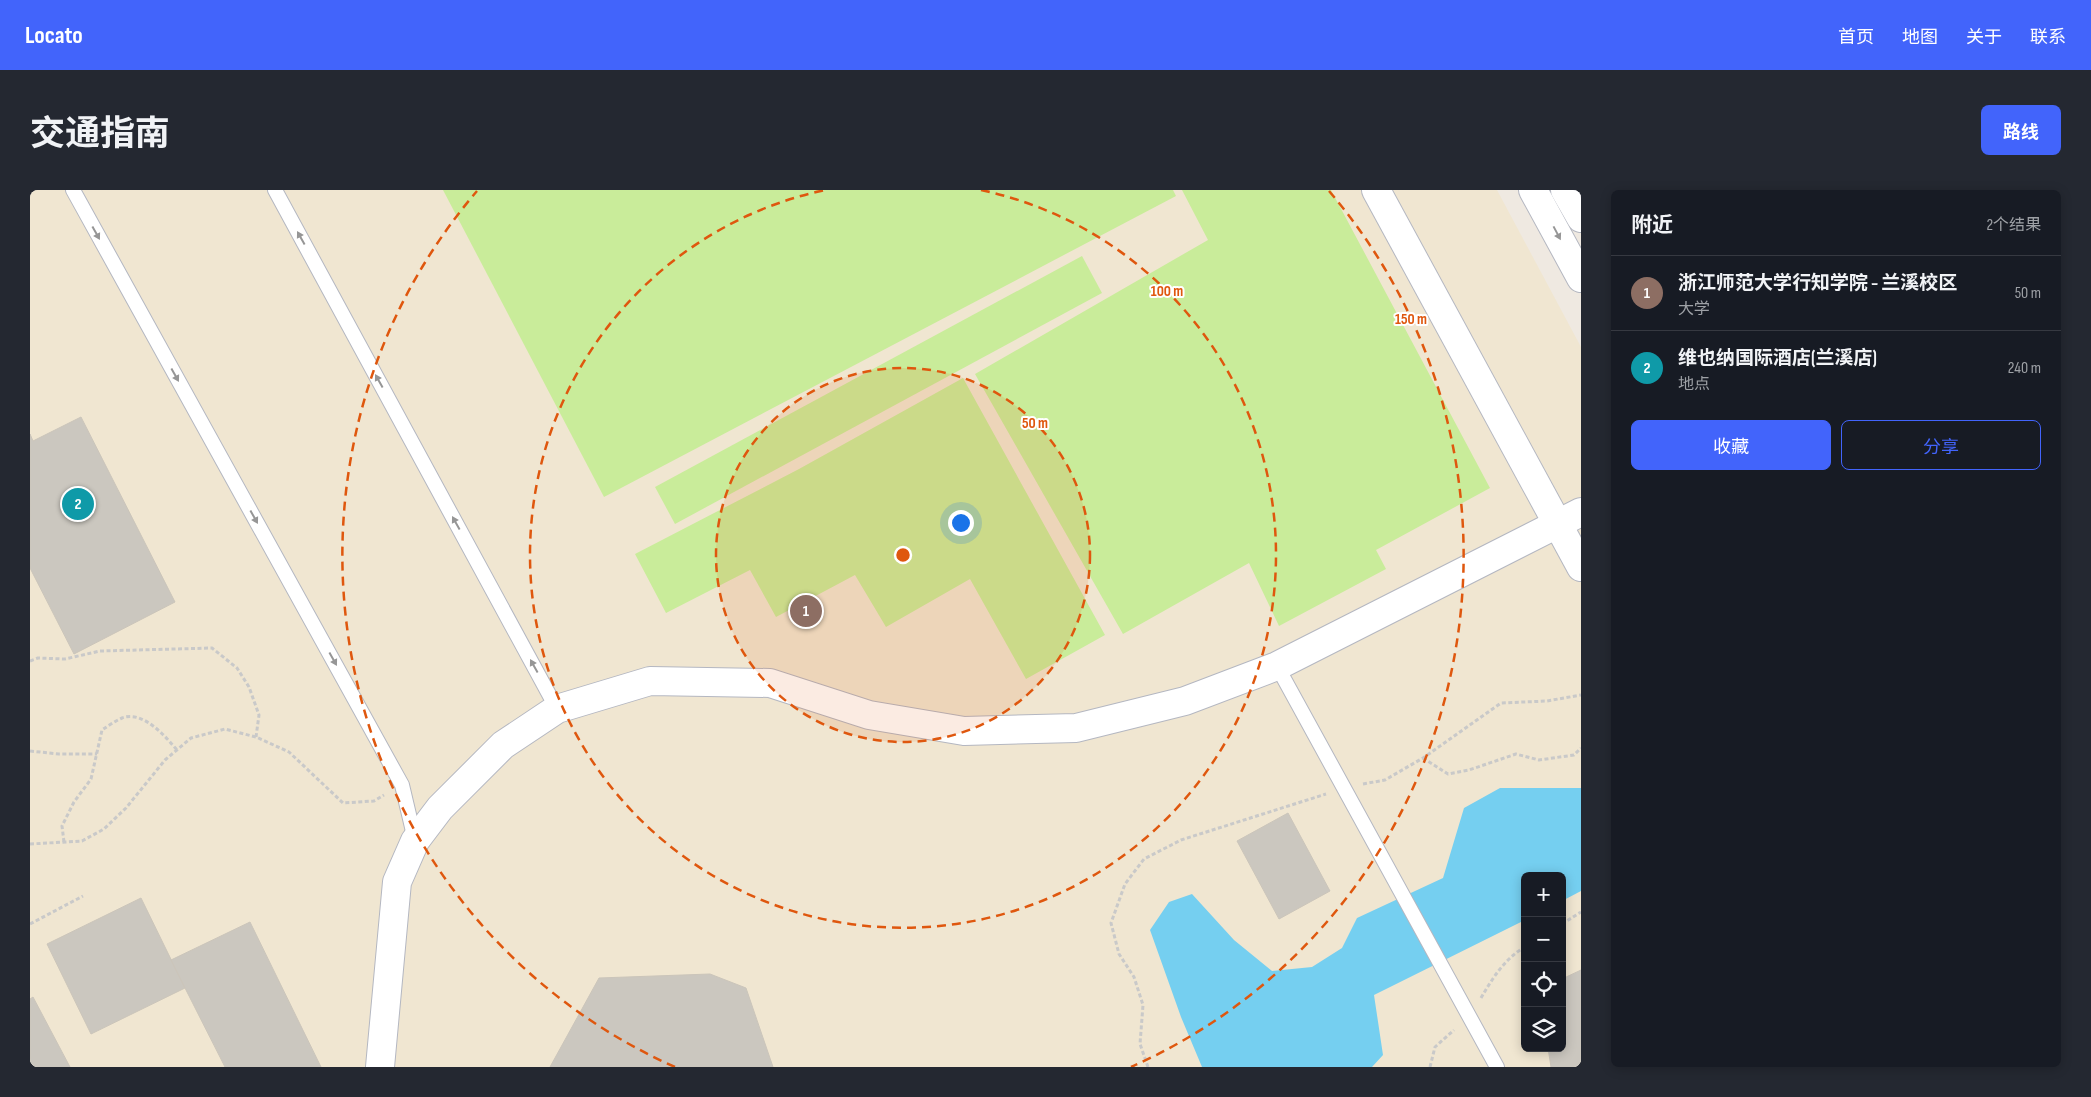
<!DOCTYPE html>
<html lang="zh">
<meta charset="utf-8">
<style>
:root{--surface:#171b24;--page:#242831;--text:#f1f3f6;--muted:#9ea1a6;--line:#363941;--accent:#4264fb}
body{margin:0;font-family:"Sofia Sans Condensed","Noto Sans SC",sans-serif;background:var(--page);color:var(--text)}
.controls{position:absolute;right:15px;bottom:15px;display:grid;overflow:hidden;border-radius:8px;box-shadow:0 2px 12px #0003}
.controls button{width:45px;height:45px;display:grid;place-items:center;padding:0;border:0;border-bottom:1px solid var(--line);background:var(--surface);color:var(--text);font:25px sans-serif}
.you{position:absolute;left:930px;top:332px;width:18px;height:18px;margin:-12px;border:4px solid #fff;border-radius:50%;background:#1a73e8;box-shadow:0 0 0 8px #1a73e833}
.badge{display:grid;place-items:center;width:32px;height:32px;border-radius:50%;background:var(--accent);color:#fff;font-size:16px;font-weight:700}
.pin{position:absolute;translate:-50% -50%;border:2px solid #fff;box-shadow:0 1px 5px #0006}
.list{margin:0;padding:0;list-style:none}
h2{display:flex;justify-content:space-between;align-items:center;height:65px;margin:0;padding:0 20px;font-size:21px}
h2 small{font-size:16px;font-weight:400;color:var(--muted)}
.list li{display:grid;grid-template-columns:32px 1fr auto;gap:15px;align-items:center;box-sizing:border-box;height:75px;padding:0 20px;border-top:1px solid var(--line)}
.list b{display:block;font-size:19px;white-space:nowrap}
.list p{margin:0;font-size:16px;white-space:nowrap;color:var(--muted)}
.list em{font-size:16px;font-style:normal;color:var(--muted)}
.actions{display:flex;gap:10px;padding:15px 20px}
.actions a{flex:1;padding:11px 0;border:1px solid var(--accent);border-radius:8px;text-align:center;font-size:18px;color:var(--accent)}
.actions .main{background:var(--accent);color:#fff}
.icon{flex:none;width:28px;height:28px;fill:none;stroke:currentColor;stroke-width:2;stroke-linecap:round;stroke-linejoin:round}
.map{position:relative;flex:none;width:1551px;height:877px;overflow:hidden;border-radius:8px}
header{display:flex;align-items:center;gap:30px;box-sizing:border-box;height:70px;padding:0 25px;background:var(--accent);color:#fff}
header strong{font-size:24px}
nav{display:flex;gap:28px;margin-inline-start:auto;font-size:18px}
.intro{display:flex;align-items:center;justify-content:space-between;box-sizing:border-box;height:120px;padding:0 30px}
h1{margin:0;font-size:35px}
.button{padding:12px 22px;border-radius:8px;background:var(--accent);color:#fff;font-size:18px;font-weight:700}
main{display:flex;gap:30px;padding:0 30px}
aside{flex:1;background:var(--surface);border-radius:8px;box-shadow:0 2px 12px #0003}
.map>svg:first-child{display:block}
</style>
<header>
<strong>Locato</strong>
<nav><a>首页</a><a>地图</a><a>关于</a><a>联系</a></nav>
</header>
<div class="intro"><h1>交通指南</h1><a class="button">路线</a></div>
<main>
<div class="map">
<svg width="1551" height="877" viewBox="0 0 1551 877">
<rect width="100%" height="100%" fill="#efe9e1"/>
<path fill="#f0e6d1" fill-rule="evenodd" d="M0,0H1467L1551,157V877H0ZM1495,686H1532V858H1495Z"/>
<g fill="#c9ec9a">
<path d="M413,0H1143L1146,6L574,307Z"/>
<path d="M1152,0H1301L1460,298L1346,360L1356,379L1249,436L1219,373L1093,444L945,184L1178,50Z"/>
<path d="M1052,66L1072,103L645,334L625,297Z"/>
<path d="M933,188L1075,445L996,489L940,389L856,437L825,385L746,427L720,380L636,423L605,364L769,279Z"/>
</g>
<path fill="#75cff0" d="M1470,598H1551V701L1532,711V686H1495V730L1344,805L1353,865L1342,877H1172L1151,827L1120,740L1139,712L1162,704L1204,750L1242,781L1282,777L1312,758L1327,728L1413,688L1434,618Z"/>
<g fill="#cbc7bf" stroke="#cbc5ba">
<path d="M51,227L145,412L44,464L0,378V244L3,251Z"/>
<path d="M1258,623L1300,701L1249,729L1207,651Z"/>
<path d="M111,708L155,798L61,844L17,754Z"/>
<path d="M220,732L291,877H195L155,798L141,770Z"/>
<path d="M1551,780V877H1521L1518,858H1532V789Z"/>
<path d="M680,784L716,798L743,877H520L569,788Z"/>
<path d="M3,807L40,877H0V809Z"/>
</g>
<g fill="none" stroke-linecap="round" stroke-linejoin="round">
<g stroke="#b4b7c1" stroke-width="16">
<g id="service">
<path d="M43,0L372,595L385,650"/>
<path d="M245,0L527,519"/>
<path d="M1247,476L1467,877"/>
</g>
</g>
<g stroke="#b4b7c1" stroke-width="30">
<g id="minor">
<path d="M1346,0L1551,377"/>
<path d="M350,877L367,692L385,651L410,618L473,555L527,519L620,491L740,493L839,525L934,541L1046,538L1155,511L1247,476L1551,322"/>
</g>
</g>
<g stroke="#b4b7c1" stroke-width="30">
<g id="tertiary">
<path d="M1503,0L1551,88"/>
<path d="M1535,0L1551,28"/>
</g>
</g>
<g stroke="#c9c9c9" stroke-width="3" stroke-dasharray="4 2.5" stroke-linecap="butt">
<path d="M0,471L8,468L35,469L70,461L182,458L207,478L219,497L229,525L226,547"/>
<path d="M0,561L29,564H67"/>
<path d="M1393,568L1418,584L1439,580L1486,564L1509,570L1544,565L1551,558"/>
<path d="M1333,594L1355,590L1393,568L1471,513L1517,511L1551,505"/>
<path d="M34,652L32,636L44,612L61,589L72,540C78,536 85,531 92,528C113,520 135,546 147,560"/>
<path d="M0,654L52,651L74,639L96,618L135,570L161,548L195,539L226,547L259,562L313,613L344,611L354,605"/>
<path d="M0,734L53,706"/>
<path d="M1532,734L1551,722"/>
<path d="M1451,808C1462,789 1475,768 1495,757"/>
<path d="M1118,877L1110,854L1113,815L1104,787L1089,764L1081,733L1095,694L1114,669L1151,650L1296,604"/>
<path d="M1400,877L1405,857L1424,840"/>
</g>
<use href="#service" stroke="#fff" stroke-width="14"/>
<use href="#minor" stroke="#fff" stroke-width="28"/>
<use href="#tertiary" stroke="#fff" stroke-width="28"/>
</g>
<defs><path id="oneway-solid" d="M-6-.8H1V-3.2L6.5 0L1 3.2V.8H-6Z" transform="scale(1.25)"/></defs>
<g fill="#969696">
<use href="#oneway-solid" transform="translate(66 43) rotate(61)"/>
<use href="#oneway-solid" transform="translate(1527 43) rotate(62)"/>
<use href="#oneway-solid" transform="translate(271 48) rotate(-119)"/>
<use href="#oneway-solid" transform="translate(145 185) rotate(61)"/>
<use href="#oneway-solid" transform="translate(349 191) rotate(-119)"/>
<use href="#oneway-solid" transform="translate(224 327) rotate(61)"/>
<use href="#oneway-solid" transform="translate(426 333) rotate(-119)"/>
<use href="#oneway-solid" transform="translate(303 469) rotate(61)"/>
<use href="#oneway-solid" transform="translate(504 476) rotate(-119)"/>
</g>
<circle cx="873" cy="365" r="187" fill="#df570e" fill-opacity=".12"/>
<g fill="none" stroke="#df570e" stroke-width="2.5" stroke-dasharray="9 6">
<circle cx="873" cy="365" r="187"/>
<path d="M951 0A373 373 0 1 1 795 0"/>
<path d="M645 877A560 560 0 0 1 447 1M1299 1A560 560 0 0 1 1101 877"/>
</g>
<circle cx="873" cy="365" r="8" fill="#df570e" stroke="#fff" stroke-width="2.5"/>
<g font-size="15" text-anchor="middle" font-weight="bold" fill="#df570e" stroke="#fff" stroke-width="4" stroke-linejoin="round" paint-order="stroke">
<text x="1137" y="106">100 m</text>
<text x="1381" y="134">150 m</text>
<text x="1005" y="238">50 m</text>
</g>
</svg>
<div class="controls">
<button>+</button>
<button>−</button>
<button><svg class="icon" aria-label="locate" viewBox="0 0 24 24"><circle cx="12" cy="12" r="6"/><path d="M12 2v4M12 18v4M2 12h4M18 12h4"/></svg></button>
<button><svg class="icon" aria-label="layers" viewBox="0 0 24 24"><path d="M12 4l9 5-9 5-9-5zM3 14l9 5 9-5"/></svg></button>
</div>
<div class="you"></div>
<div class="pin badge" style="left:776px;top:421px;background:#8d6e63">1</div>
<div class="pin badge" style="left:48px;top:314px;background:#0f9aa8">2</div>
</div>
<aside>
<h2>附近<small>2个结果</small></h2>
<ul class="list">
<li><span class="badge" style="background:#8d6e63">1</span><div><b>浙江师范大学行知学院 - 兰溪校区</b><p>大学</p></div><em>50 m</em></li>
<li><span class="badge" style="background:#0f9aa8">2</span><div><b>维也纳国际酒店(兰溪店)</b><p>地点</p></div><em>240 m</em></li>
</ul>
<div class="actions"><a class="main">收藏</a><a>分享</a></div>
</aside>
</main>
